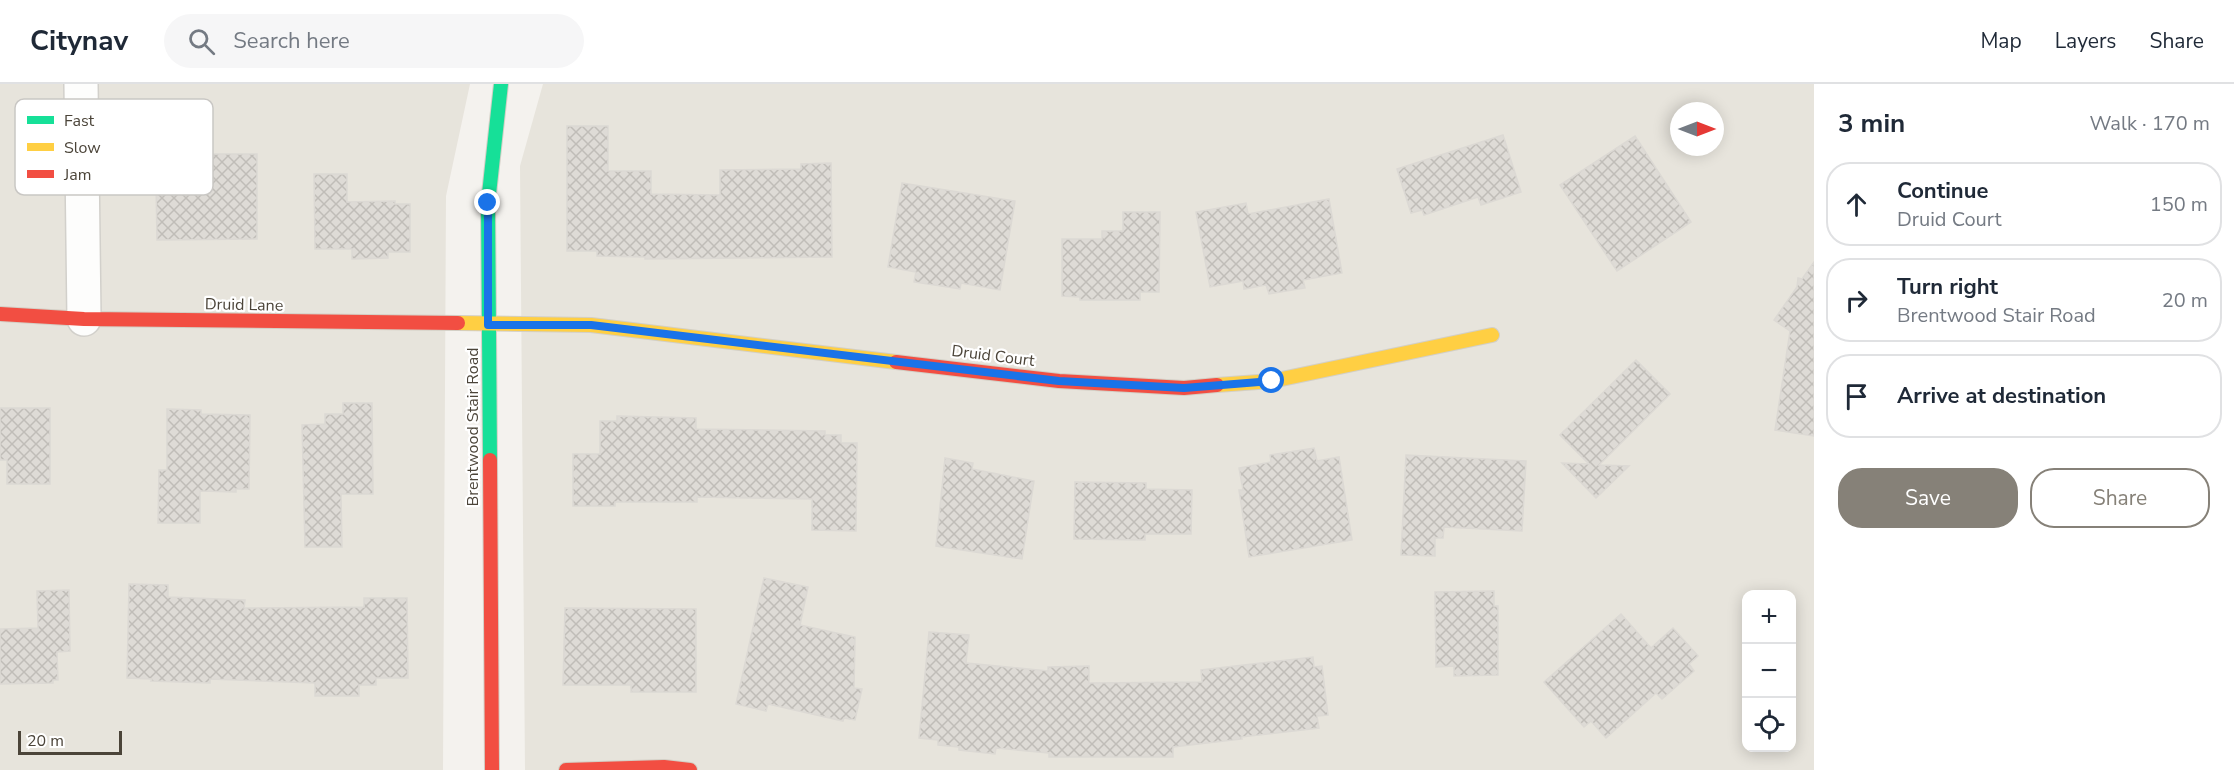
<!DOCTYPE html>
<meta charset="utf-8">
<style>
:root{--surface:#fff;--page:#f6f6f7;--text:#1f2937;--muted:#747a83;--line:#e0e1e3;--accent:#868178}
body{margin:0;font-family:"Nunito Sans",sans-serif;background:var(--page);color:var(--text)}
.controls{position:absolute;right:18px;bottom:18px;display:grid;overflow:hidden;border-radius:12px;box-shadow:0 3px 15px #0003}
.controls button{width:54px;height:54px;display:grid;place-items:center;padding:0;border:0;border-bottom:2px solid var(--line);background:var(--surface);color:var(--text);font:30px sans-serif}
.compass{position:absolute;left:1670px;top:18px;width:54px;height:54px;border-radius:50%;background:var(--surface);box-shadow:0 3px 15px #0003;rotate:90deg}
.scale{position:absolute;left:18px;bottom:15px;width:104px;box-sizing:border-box;padding-left:6px;border:3px solid #4b4439;border-top:0;font-size:16px;line-height:21px;white-space:nowrap;color:#4b4439;-webkit-text-stroke:4px #fff;paint-order:stroke}
.stop{position:absolute;width:18px;height:18px;margin:-14px;border:4px solid #1a73e8;border-radius:50%;background:#fff}
.stop.end{background:#1a73e8;border-color:#fff;box-shadow:0 2px 6px #0008}
.list{margin:0;padding:0;list-style:none}
h2{display:flex;justify-content:space-between;align-items:center;height:78px;margin:0;padding:0 24px;font-size:26px}
h2 small{font-size:20px;font-weight:400;color:var(--muted)}
.list li{display:grid;grid-template-columns:39px 1fr auto;gap:18px;align-items:center;box-sizing:border-box;height:84px;margin:0 12px 12px;padding:0 12px;border:2px solid var(--line);border-radius:24px}
.list b{display:block;font-size:22px;white-space:nowrap}
.list p{margin:0;font-size:20px;white-space:nowrap;color:var(--muted)}
.list em{font-size:20px;font-style:normal;color:var(--muted)}
.actions{display:flex;gap:12px;padding:18px 24px}
.actions a{flex:1;padding:14px 0;border:2px solid var(--accent);border-radius:24px;text-align:center;font-size:21px;color:var(--accent)}
.actions .main{background:var(--accent);color:#fff}
.icon{flex:none;width:33px;height:33px;fill:none;stroke:currentColor;stroke-width:2;stroke-linecap:round;stroke-linejoin:round}
.map{position:relative;flex:none;width:1814px;height:686px;overflow:hidden}
header{display:flex;align-items:center;gap:36px;box-sizing:border-box;height:84px;padding:0 30px;background:var(--surface);border-bottom:2px solid var(--line)}
header strong{font-size:28px}
nav{display:flex;gap:33px;margin-inline-start:auto;font-size:21px}
.search{width:420px;height:54px;background:var(--page);display:flex;align-items:center;gap:15px;box-sizing:border-box;padding:0 21px;border-radius:33px;color:var(--muted);font-size:22px}
main{display:flex}
aside{flex:1;background:var(--surface)}
.map>svg:first-child{display:block}
</style>
<header>
<strong>Citynav</strong>
<div class="search"><svg class="icon" aria-label="search" viewBox="0 0 24 24"><circle cx="10" cy="10" r="6"/><path d="M15 15l6 6"/></svg>Search here</div>
<nav><a>Map</a><a>Layers</a><a>Share</a></nav>
</header>
<main>
<div class="map">
<svg width="1814" height="686" viewBox="0 0 1814 686">
<defs>
<pattern id="building-cross-hatch" width="8" height="8" patternUnits="userSpaceOnUse" patternTransform="scale(1.5)"><rect width="8" height="8" fill="#dedbd6"/><path d="M0 0l8 8M0 8l8-8" fill="none" stroke="#c0bdb8"/></pattern>
</defs>
<rect width="100%" height="100%" fill="#f4f2ee"/>
<g fill="#e7e4dc" fill-rule="evenodd">
<path d="M0,0H470L446,112L443,686H0Z"/>
<path d="M543,0H1814V686H525L520,82ZM1679,27H1715V63H1679ZM1746,511H1792V664H1746Z"/>
</g>
<g fill="url(#building-cross-hatch)" stroke="#dcd9d4" stroke-width="1.5">
<path d="M567,42H608V87H651V110L720,111V86L801,85V80L831,79L832,173L645,175V173L597,172V167H567Z"/>
<path d="M183,47L184,70H257V155L157,156L156,97H139V48Z"/>
<path d="M1503,51L1521,108L1481,121L1478,113L1424,131L1422,126L1411,129L1397,85Z"/>
<path d="M1635,52L1691,138L1617,187L1560,101Z"/>
<path d="M314,90H347V118L395,117V120H410V168H388V174L352,175V165H315Z"/>
<path d="M902,99L1015,117L1000,206L961,199L960,205L914,198L916,188L888,183Z"/>
<path d="M1329,115L1342,189L1303,196L1305,204L1269,210L1266,201L1244,205L1243,197L1210,203L1196,128L1246,119L1248,130Z"/>
<path d="M1123,128H1160L1159,208H1140V216H1080V213L1062,212V155H1102V147H1123Z"/>
<path d="M1814,178V352L1775,346L1790,247L1774,236L1797,203L1798,194L1802,195Z"/>
<path d="M1636,276L1670,310L1599,381L1629,382L1596,414L1562,379L1589,380L1560,351Z"/>
<path d="M343,319H372L373,410H341L342,463H305L302,341L325,340V330H343Z"/>
<path d="M0,324H50V400H7V376H0Z"/>
<path d="M167,325L201,326V330L250,331L249,405H236V408L200,407V439H158L159,386H167Z"/>
<path d="M617,332L696,334V345L825,347V351H841V359H857L856,447L812,446V415L697,413V418H615V422H573V370H600V337H617Z"/>
<path d="M1314,364L1317,377L1339,373L1352,456L1249,473L1239,406H1243L1239,384L1271,378L1270,371Z"/>
<path d="M1406,371L1526,377L1522,447L1444,443L1443,454H1435V472L1401,471Z"/>
<path d="M945,374L973,379L972,385L1034,397L1022,475L936,462Z"/>
<path d="M1075,398L1146,399V405L1192,406L1191,450H1145V456L1074,455Z"/>
<path d="M764,494L808,503L800,541L855,553L854,604L862,605L855,636L844,634L843,637L768,620L766,627L736,620Z"/>
<path d="M129,500L168,501V513L245,516L244,524L364,523V514H407L408,594H376V601H359V612H315V599L210,595V599L151,597L152,595L127,594Z"/>
<path d="M69,506L70,567L57,568L58,596H53V599L0,600V545L38,544L37,507Z"/>
<path d="M1494,507V522H1498V591L1454,592V582L1436,583L1435,508Z"/>
<path d="M565,524L696,525V608H631V601H563Z"/>
<path d="M1621,530L1651,564L1673,544L1698,572L1689,580L1694,587L1662,615L1656,609L1606,654L1591,637L1584,643L1544,598Z"/>
<path d="M929,548L969,551L966,579L1048,587V583L1089,582V599L1202,598L1201,586L1313,573L1314,583L1322,582L1328,631L1317,632L1319,644L1241,653L1242,655L1173,663V673H1049V669L996,664L995,670L959,666V663L938,661V656L919,654Z"/>
</g>
<g fill="none" stroke-linecap="round" stroke-linejoin="round">
<g stroke="#d2d0cb" stroke-width="36">
<path id="street" d="M81,0L84,235"/>
</g>
<g stroke="#d3cfc5" stroke-width="16">
<path id="fast" d="M490,376L488,119L501,0"/>
</g>
<g stroke="#d3cfc5" stroke-width="16">
<g id="slow">
<path d="M458,239L591,241L896,278"/>
<path d="M1217,301L1272,297L1492,251"/>
</g>
</g>
<g stroke="#d3cfc5" stroke-width="16">
<g id="jam">
<path d="M0,230L84,235L458,239"/>
<path d="M896,278L1059,297L1184,304L1217,301"/>
<path d="M490,376L492,686"/>
<path d="M566,686L664,683L690,686"/>
</g>
</g>
<use href="#street" stroke="#fdfdfc" stroke-width="33"/>
<use href="#fast" stroke="#16e098" stroke-width="14"/>
<use href="#slow" stroke="#ffcf43" stroke-width="14"/>
<use href="#jam" stroke="#f24e42" stroke-width="14"/>
</g>
<g fill="none" stroke-linecap="round" stroke-linejoin="round">
<path stroke="#1a73e8" stroke-width="8" d="M488,119V241H591L1059,297L1184,304L1272,297"/>
</g>
<g text-anchor="middle" dominant-baseline="central" stroke-width="4.5" stroke-linejoin="round" paint-order="stroke">
<g font-size="16" fill="#4b4439" stroke="#fff">
<text transform="translate(244 221) rotate(1)">Druid Lane</text>
<text transform="translate(993 272) rotate(7)">Druid Court</text>
<text transform="translate(473 343) rotate(-90)">Brentwood Stair Road</text>
</g>
</g>
<rect x="15" y="15" width="198" height="96" rx="9" fill="#fff" stroke="#c9c7c4" stroke-width="1.5"/>
<rect x="27" y="32" width="27" height="8" fill="#16e098"/>
<rect x="27" y="59" width="27" height="8" fill="#ffcf43"/>
<rect x="27" y="86" width="27" height="8" fill="#f24e42"/>
<g font-size="16" fill="#4b4439">
<text x="64" y="42">Fast</text>
<text x="64" y="69">Slow</text>
<text x="64" y="96">Jam</text>
</g>
</svg>
<div class="controls">
<button>+</button>
<button>−</button>
<button><svg class="icon" aria-label="locate" viewBox="0 0 24 24"><circle cx="12" cy="12" r="6"/><path d="M12 2v4M12 18v4M2 12h4M18 12h4"/></svg></button>
</div>
<svg class="compass" viewBox="-18 -18 36 36"><path d="M0-13l5 13h-10z" fill="#e53935"/><path d="M0 13l5-13h-10z" fill="#747a83"/></svg>
<div class="scale">20 m</div>
<div class="stop" style="left:1272px;top:297px"></div>
<div class="stop end" style="left:488px;top:119px"></div>
</div>
<aside>
<h2>3 min<small>Walk · 170 m</small></h2>
<ul class="list">
<li><svg class="icon" aria-label="ahead" viewBox="0 0 24 24"><path d="M12 20V5M6 11l6-6 6 6"/></svg><div><b>Continue</b><p>Druid Court</p></div><em>150 m</em></li>
<li><svg class="icon" aria-label="right" viewBox="0 0 24 24"><path d="M7 20v-9h11M14 6l5 5-5 5"/></svg><div><b>Turn right</b><p>Brentwood Stair Road</p></div><em>20 m</em></li>
<li><svg class="icon" aria-label="arrive" viewBox="0 0 24 24"><path d="M6 21V4h12l-3 4 3 4H6"/></svg><div><b>Arrive at destination</b></div></li>
</ul>
<div class="actions"><a class="main">Save</a><a>Share</a></div>
</aside>
</main>
